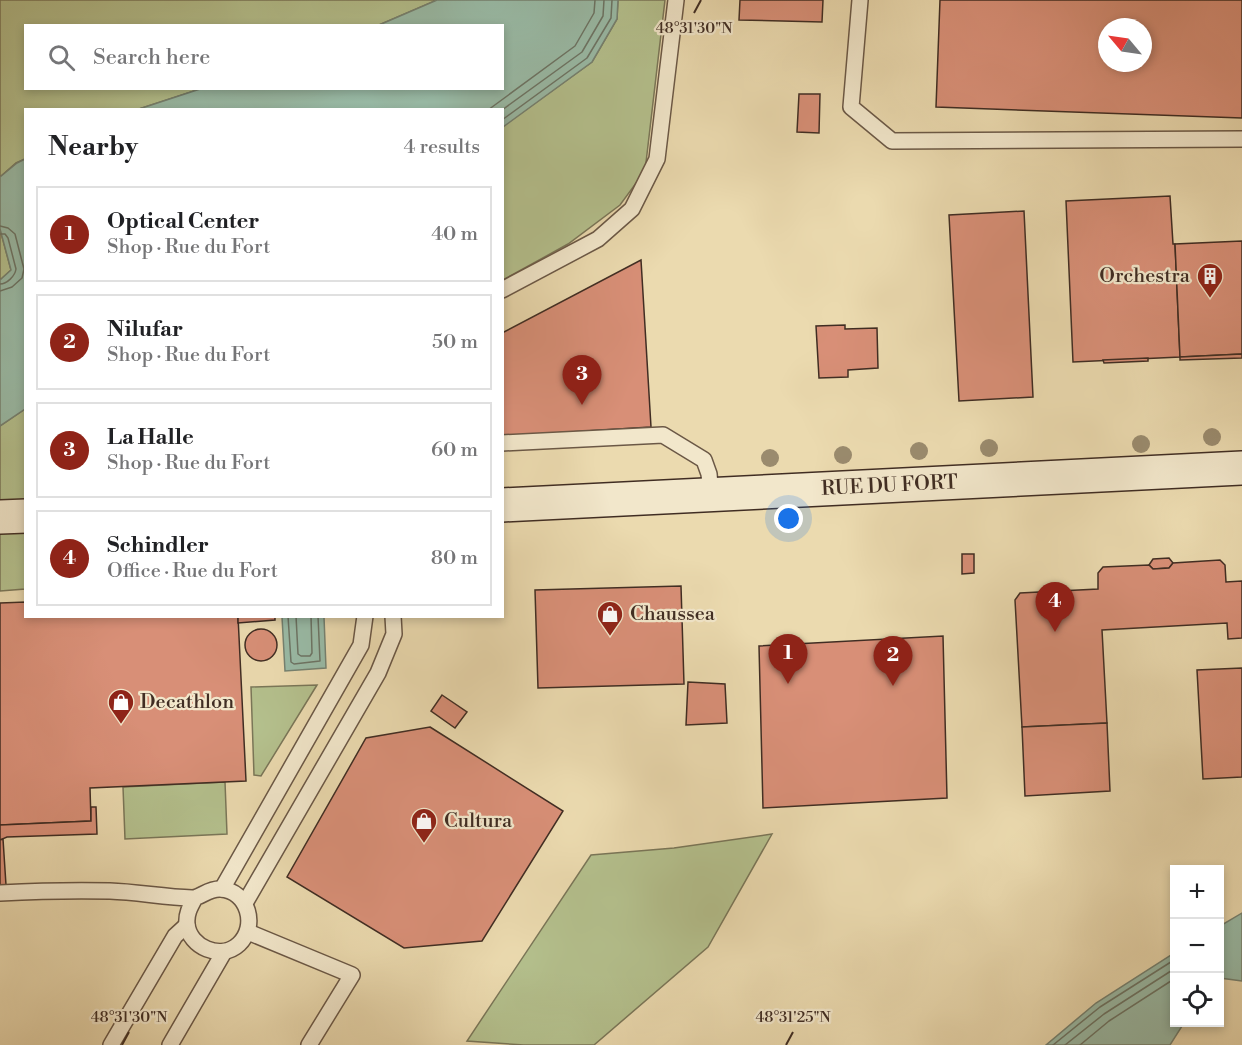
<!DOCTYPE html>
<meta charset="utf-8">
<style>
:root{--surface:#fff;--page:#f6f6f6;--text:#202124;--muted:#757577;--line:#e0e0e0;--accent:#8f2418}
body{margin:0;font-family:"Libre Bodoni",serif;background:var(--page);color:var(--text)}
.controls{position:absolute;right:18px;bottom:18px;display:grid;overflow:hidden;border-radius:0px;box-shadow:0 3px 9px #0003}
.controls button{width:54px;height:54px;display:grid;place-items:center;padding:0;border:0;border-bottom:2px solid var(--line);background:var(--surface);color:var(--text);font:30px sans-serif}
.compass{position:absolute;left:1098px;top:18px;width:54px;height:54px;border-radius:50%;background:var(--surface);box-shadow:0 3px 9px #0003;rotate:299deg}
.you{position:absolute;left:789px;top:519px;width:21px;height:21px;margin:-15px;border:4px solid #fff;border-radius:50%;background:#1a73e8;box-shadow:0 0 0 9px #1a73e833}
.badge{display:grid;place-items:center;width:39px;height:39px;border-radius:50%;background:var(--accent);color:#fff;font-size:20px;font-weight:700}
.pin{position:absolute;translate:-50% -50px;filter:drop-shadow(0 2px 3px #0008)}
.pin::after{content:'';position:absolute;top:32px;width:21px;height:18px;background:inherit;clip-path:polygon(0 0,100% 0,50% 100%)}
.list{margin:0;padding:0;list-style:none}
h2{display:flex;justify-content:space-between;align-items:center;height:78px;margin:0;padding:0 24px;font-size:26px}
h2 small{font-size:20px;font-weight:400;color:var(--muted)}
.list li{display:grid;grid-template-columns:39px 1fr auto;gap:18px;align-items:center;box-sizing:border-box;height:96px;margin:0 12px 12px;padding:0 12px;border:2px solid var(--line);border-radius:0px}
.list b{display:block;font-size:22px;white-space:nowrap}
.list p{margin:0;font-size:20px;white-space:nowrap;color:var(--muted)}
.list em{font-size:20px;font-style:normal;color:var(--muted)}
.icon{flex:none;width:33px;height:33px;fill:none;stroke:currentColor;stroke-width:2;stroke-linecap:round;stroke-linejoin:round}
.map{position:relative;flex:none;width:1242px;height:1045px;overflow:hidden}
.search{position:absolute;background:var(--surface);box-shadow:0 3px 9px #0003;left:24px;top:24px;width:480px;height:66px;display:flex;align-items:center;gap:15px;box-sizing:border-box;padding:0 21px;border-radius:0px;color:var(--muted);font-size:22px}
.panel{position:absolute;background:var(--surface);box-shadow:0 3px 9px #0003;left:24px;top:108px;width:480px;height:510px;border-radius:0px}
.map>svg:first-child{display:block}
</style>
<div class="map">
<svg width="1242" height="1045" viewBox="0 0 1242 1045">
<rect width="100%" height="100%" fill="#ebdaaf"/>
<filter id="stains"><feTurbulence type="fractalNoise" baseFrequency=".00333" numOctaves="4"/><feColorMatrix values="0 0 0 0 .2 0 0 0 0 .09 0 0 0 0 .02 0 0 0 .5 -.17"/></filter>
<radialGradient id="worn" r=".72"><stop offset=".6" stop-color="#630" stop-opacity="0"/><stop offset="1" stop-color="#630" stop-opacity=".3"/></radialGradient>
<g fill="#b4c08d" stroke="#7a7658" stroke-width="1.5">
<path d="M0,0H437L379,25L26,26V88L200,89L139,109L26,110L25,159L16,163L0,177Z"/>
<path d="M618,0H665L645,171L620,205L568,244L503,280L502,127L592,62L617,19Z"/>
<path d="M0,229L11,270L0,280Z"/>
<path d="M25,409V500L0,502V426Z"/>
<path d="M25,527V589L0,591V528Z"/>
<path d="M317,685L261,776L254,775L251,687Z"/>
<path d="M225,782L227,834L125,839L123,787Z"/>
<path d="M772,834L708,947L594,1045H524L467,1041L591,855L674,848Z"/>
</g>
<g fill="#99bba7" stroke="#758272" stroke-width="1.5">
<path d="M437,0H618L617,19L592,62L503,127L502,110L139,109L200,89L502,88V26L379,25Z"/>
<path d="M25,159V409L0,426V280L11,270L0,229V177L17,163Z"/>
<path d="M282,617H324L326,668L285,671Z"/>
<path d="M1242,913V981L1220,978V926Z"/>
<path d="M1174,953V1022L1184,1023L1170,1045H1046L1096,1003Z"/>
</g>
<g fill="none" stroke-linecap="round" stroke-linejoin="round">
<g stroke="#6c7465" stroke-width="1.5">
<path d="M488,110L575,46L594,13L595,0"/>
<path d="M502,110L582,52L603,16L604,0"/>
<path d="M502,120L587,58L611,18L612,0"/>
<path d="M0,226L8,228L15,234L24,269L22,278L12,287L0,291"/>
<path d="M0,234H5L8,238L16,269C15,276 7,284 0,284"/>
<path d="M288,616L291,662L294,664L320,661L318,616"/>
<path d="M296,616L298,654L301,656H310L312,653L311,616"/>
<path d="M1053,1045L1100,1007L1174,960"/>
<path d="M1065,1045L1104,1014L1174,969"/>
<path d="M1080,1045L1109,1021L1174,979"/>
</g>
</g>
<g fill="#d88f77" stroke="#402d23" stroke-width="1.5" fill-rule="evenodd">
<path d="M740,0H823L822,22L739,20Z"/>
<path d="M940,0H1242V118L936,107ZM1107,27H1143V63H1107Z"/>
<path d="M799,94H820L819,133L797,132Z"/>
<path d="M1170,196L1173,244H1175L1180,357L1073,362L1066,201Z"/>
<path d="M1024,211L1033,397L959,401L949,215Z"/>
<path d="M1242,241V354L1180,357L1175,244Z"/>
<path d="M641,260L651,427L502,436V333Z"/>
<path d="M845,325V329L877,328L878,368L848,370V377L819,378L816,326Z"/>
<path d="M1242,354V358L1180,360V357Z"/>
<path d="M1148,358V361L1104,363L1103,360Z"/>
<path d="M962,554H974V573L962,574Z"/>
<path d="M1169,558L1173,563L1169,568L1153,569L1149,565L1153,559Z"/>
<path d="M1220,560L1225,565L1226,582L1242,581V638L1228,639L1227,623L1102,630L1107,723L1022,727L1015,600L1020,593L1098,589V573L1103,567L1149,565L1153,569L1169,568L1173,563Z"/>
<path d="M681,586L684,684L538,688L535,590Z"/>
<path d="M26,602V616H238L246,781L90,788L91,821L0,825V603Z"/>
<path d="M238,616H275V620L238,623Z"/>
<circle cx="261" cy="645" r="16"/>
<path d="M943,636L947,798L763,808L759,646Z"/>
<path d="M1242,668V777L1203,779L1197,670Z"/>
<path d="M688,682L725,684L727,723L686,725Z"/>
<path d="M442,695L467,712L455,728L431,711Z"/>
<path d="M1107,723L1110,791L1025,796L1022,727Z"/>
<path d="M430,727L563,811L482,941L404,948L287,877L366,738Z"/>
<path d="M91,807H96L97,834L7,837L0,840V825L91,821Z"/>
<path d="M3,839L6,885H0V840Z"/>
</g>
<g fill="none" stroke-linecap="round" stroke-linejoin="round">
<g stroke="#6b5846" stroke-width="18">
<g id="lane">
<path d="M860,0L851,107L892,141L1242,139"/>
<path d="M502,290L598,239L632,209L657,159L676,0"/>
<path d="M502,443L663,435L704,460L709,474L711,495"/>
<path d="M222,889L361,645L365,616"/>
<path d="M0,893C37,891 73,890 110,891C137,892 164,897 192,898C201,898 208,888 221,889C248,891 258,926 239,944C221,961 189,947 187,924C186,914 190,907 195,898"/>
<path d="M245,903L378,673L394,634L393,616"/>
<path d="M248,932L352,975L309,1045"/>
<path d="M111,1045L175,936L187,925"/>
<path d="M170,1045L224,952"/>
</g>
</g>
<g stroke="#402d23" stroke-width="36">
<g id="secondary">
<path id="s1" d="M502,505L1242,468"/>
<path d="M0,517L26,516"/>
</g>
</g>
<use href="#lane" stroke="#f2e7cb" stroke-width="15"/>
<use href="#secondary" stroke="#f2e7cb" stroke-width="33"/>
</g>
<g fill="#9a8b6e">
<circle cx="1212" cy="437" r="9"/>
<circle cx="1141" cy="444" r="9"/>
<circle cx="989" cy="448" r="9"/>
<circle cx="919" cy="451" r="9"/>
<circle cx="843" cy="455" r="9"/>
<circle cx="770" cy="458" r="9"/>
</g>
<path fill="none" stroke="#402d23" stroke-width="2" d="M694,13L701,0M122,1045L129,1032M786,1045L793,1032"/>
<defs>
<g id="building-pin" transform="scale(1.35)"><path d="M0 17L-7.5 6A9.5 9.5 0 1 1 7.5 6Z" fill="#8f2418" stroke="#f2e7cb"/><path d="M-4-6H4V6H1V3H-1V6H-4ZM-2.5-4.3h1.7v1.8h-1.7ZM.8-4.3h1.7v1.8H.8ZM-2.5-1h1.7V.8h-1.7ZM.8-1h1.7V.8H.8Z" fill="#fff"/></g>
<g id="shop-pin" transform="scale(1.35)"><path d="M0 17L-7.5 6A9.5 9.5 0 1 1 7.5 6Z" fill="#8f2418" stroke="#f2e7cb"/><path d="M-5-2.5h2.3a2.7 3.5 0 0 1 5.4 0H5L5.5 6h-11ZM-1.5-2.5h3a1.5 2.3 0 0 0-3 0Z" fill="#fff"/></g>
</defs>
<g fill-rule="evenodd">
<use href="#building-pin" x="1210" y="276"/>
<use href="#shop-pin" x="610" y="614"/>
<use href="#shop-pin" x="121" y="702"/>
<use href="#shop-pin" x="424" y="821"/>
</g>
<g text-anchor="middle" dominant-baseline="central" stroke-width="4.5" stroke-linejoin="round" paint-order="stroke">
<g font-size="20" fill="#402d23" stroke="#f2e7cb" text-anchor="start">
<text x="1190" y="276" text-anchor="end">Orchestra</text>
<text x="630" y="614">Chaussea</text>
<text x="140" y="702">Decathlon</text>
<text x="444" y="821">Cultura</text>
</g>
<g font-size="20" fill="#402d23" stroke="#f2e7cb">
<text stroke="none"><textPath href="#s1" startOffset="388">RUE DU FORT</textPath></text>
</g>
</g>
<g font-size="15" text-anchor="middle" fill="#402d23" stroke="#f2e7cb" stroke-width="4.5" stroke-linejoin="round" paint-order="stroke">
<text x="694" y="33">48°31'30"N</text>
<text x="129" y="1022">48°31'30"N</text>
<text x="793" y="1022">48°31'25"N</text>
</g>
<rect width="100%" height="100%" filter="url(#stains)"/>
<rect width="100%" height="100%" fill="url(#worn)"/>
</svg>
<div class="controls">
<button>+</button>
<button>−</button>
<button><svg class="icon" aria-label="locate" viewBox="0 0 24 24"><circle cx="12" cy="12" r="6"/><path d="M12 2v4M12 18v4M2 12h4M18 12h4"/></svg></button>
</div>
<svg class="compass" viewBox="-18 -18 36 36"><path d="M0-13l5 13h-10z" fill="#e53935"/><path d="M0 13l5-13h-10z" fill="#757577"/></svg>
<div class="you"></div>
<div class="pin badge" style="left:788px;top:684px">1</div>
<div class="pin badge" style="left:893px;top:686px">2</div>
<div class="pin badge" style="left:582px;top:405px">3</div>
<div class="pin badge" style="left:1055px;top:632px">4</div>
<div class="search"><svg class="icon" aria-label="search" viewBox="0 0 24 24"><circle cx="10" cy="10" r="6"/><path d="M15 15l6 6"/></svg>Search here</div>
<section class="panel">
<h2>Nearby<small>4 results</small></h2>
<ul class="list">
<li><span class="badge">1</span><div><b>Optical Center</b><p>Shop · Rue du Fort</p></div><em>40 m</em></li>
<li><span class="badge">2</span><div><b>Nilufar</b><p>Shop · Rue du Fort</p></div><em>50 m</em></li>
<li><span class="badge">3</span><div><b>La Halle</b><p>Shop · Rue du Fort</p></div><em>60 m</em></li>
<li><span class="badge">4</span><div><b>Schindler</b><p>Office · Rue du Fort</p></div><em>80 m</em></li>
</ul>
</section>
</div>
